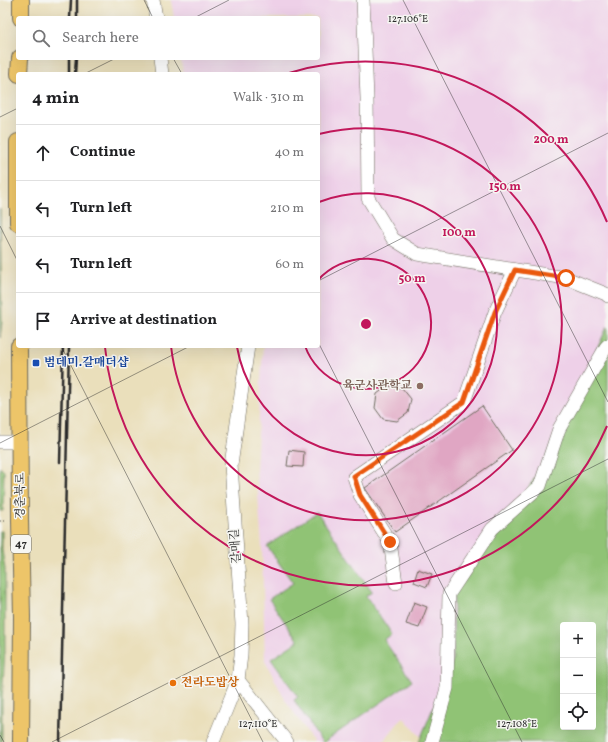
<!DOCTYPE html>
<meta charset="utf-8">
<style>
:root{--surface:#fff;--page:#f6f6f6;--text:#202124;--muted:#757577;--line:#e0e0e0}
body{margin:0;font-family:Vollkorn,"Noto Serif KR",serif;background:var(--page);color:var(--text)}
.controls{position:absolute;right:12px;bottom:12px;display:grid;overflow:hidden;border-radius:4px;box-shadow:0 4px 16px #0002}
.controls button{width:36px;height:36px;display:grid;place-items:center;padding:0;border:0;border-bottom:1px solid var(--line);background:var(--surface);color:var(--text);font:20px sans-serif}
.stop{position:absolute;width:12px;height:12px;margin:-9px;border:3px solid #ea580c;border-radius:50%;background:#fff}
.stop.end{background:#ea580c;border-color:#fff;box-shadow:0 1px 4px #0008}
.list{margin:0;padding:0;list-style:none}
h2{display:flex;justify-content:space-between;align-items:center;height:52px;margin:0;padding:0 16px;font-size:17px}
h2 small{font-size:13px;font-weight:400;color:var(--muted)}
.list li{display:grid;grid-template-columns:26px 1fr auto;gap:12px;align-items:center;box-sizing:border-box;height:56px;padding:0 16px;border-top:1px solid var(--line)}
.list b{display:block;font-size:15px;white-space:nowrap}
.list em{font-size:13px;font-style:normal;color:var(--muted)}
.icon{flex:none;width:22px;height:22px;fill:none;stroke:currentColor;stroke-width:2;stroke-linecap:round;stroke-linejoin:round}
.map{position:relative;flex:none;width:608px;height:742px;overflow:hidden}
.search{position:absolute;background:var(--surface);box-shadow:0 4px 16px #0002;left:16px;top:16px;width:304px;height:44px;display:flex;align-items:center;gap:10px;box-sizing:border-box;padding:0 14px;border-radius:4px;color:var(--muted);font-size:15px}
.panel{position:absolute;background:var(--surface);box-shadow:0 4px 16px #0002;left:16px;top:72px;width:304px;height:276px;border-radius:4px}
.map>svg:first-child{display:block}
</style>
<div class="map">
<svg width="608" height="742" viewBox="0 0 608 742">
<rect width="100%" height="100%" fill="#f6f6f2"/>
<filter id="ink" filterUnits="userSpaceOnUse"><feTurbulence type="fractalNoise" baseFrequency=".025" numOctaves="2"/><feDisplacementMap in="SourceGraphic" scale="8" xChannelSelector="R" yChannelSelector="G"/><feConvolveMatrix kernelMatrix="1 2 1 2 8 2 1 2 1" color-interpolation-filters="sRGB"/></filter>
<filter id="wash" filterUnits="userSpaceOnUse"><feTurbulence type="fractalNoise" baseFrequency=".012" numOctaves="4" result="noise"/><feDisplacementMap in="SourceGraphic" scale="16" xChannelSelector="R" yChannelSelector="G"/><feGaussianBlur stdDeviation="0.9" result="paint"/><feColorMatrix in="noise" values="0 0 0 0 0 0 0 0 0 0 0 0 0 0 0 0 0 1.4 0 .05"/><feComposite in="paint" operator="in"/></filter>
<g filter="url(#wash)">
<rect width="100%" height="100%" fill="#eadfbb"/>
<path fill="#eed0e8" d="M171,0H608V327H607L563,425L540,470L489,547L454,592L453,660L421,737L403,717L383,742H314L286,701L265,661L262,546L256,469L263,346H318V74H184L180,58H318V18H174Z"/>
<g fill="#90c374" stroke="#5e7750" fill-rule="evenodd">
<path d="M0,209L2,322L0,338Z"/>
<path d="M607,327H608V742H419L453,660L454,592L489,547L540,470L563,425ZM563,625H593V727H563Z"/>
<path d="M0,467L4,471L3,511H0Z"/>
<path d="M317,512L372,592L366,596L392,634L384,640L412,681L324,742H322L294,700L298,697L271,659L298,641L269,599L293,583L267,546Z"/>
<path d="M0,531H2V550L5,569V649L2,702V742H0Z"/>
</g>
<g id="blocks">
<g fill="#e0a6c3">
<path d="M388,386L402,388L411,399L408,413L397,421L383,419L375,408L377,394Z"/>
<path d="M482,406L512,450L395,532L365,488Z"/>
<path d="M289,450L304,452L303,467L287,466Z"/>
<path d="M418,569L432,574L427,587L414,582Z"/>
<path d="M414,602L427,607L419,628L406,624Z"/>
</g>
</g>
</g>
<g filter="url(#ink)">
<use href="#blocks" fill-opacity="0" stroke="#6e6a5d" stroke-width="1"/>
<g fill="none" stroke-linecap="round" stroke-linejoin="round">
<g stroke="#6e6a5d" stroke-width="14">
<g id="minor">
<path d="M153,0L156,18"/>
<path d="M363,0L367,98L368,198L393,239L417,254L566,278L606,294L608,296"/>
<path d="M160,58L162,74"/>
<path d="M0,442H20"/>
<path d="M396,583L390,542L360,495L354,477L464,402L495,312L515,270"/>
<path d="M238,680L287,742"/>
<path d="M213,742L238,680L241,655L242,624L231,465L248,346"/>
<path d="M432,742L447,688L449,594L492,529L540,486L559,429L606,347L608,345"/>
</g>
</g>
<g stroke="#6e6a5d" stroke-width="18">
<g id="major">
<path d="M21,18V0"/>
<path d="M19,74L20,58"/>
<path d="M18,142V223"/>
<path d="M19,346L20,521L22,617L21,742"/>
</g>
</g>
<path stroke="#6e6a5d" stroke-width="1.5" stroke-dasharray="1 3" stroke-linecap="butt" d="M0,521H8"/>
<use href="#minor" stroke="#fff" stroke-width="13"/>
<use href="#major" stroke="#edc569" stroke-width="16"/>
<g stroke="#2b2b2b" stroke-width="2.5">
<path d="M70,18L71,0"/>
<path d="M77,18V0"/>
<path d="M69,74V58"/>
<path d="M75,74L76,58"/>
<path d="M60,462L63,346"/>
<path d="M60,742L69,346"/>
</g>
</g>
</g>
<g fill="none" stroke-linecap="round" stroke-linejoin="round" filter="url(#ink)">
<path stroke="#ea580c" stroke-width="5" d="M390,542L360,495L354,476L464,402L495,312L515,270L566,278"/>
</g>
<path fill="none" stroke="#2b2b2b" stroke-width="1" stroke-opacity="0.45" d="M144,0L153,18M403,0L608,402M194,18L229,0M173,58L182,74M84,74L116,58M0,117L18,108M0,226L18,262M318,281L608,133M318,342L522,742M61,346L263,742M0,443L190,346M0,735L4,742M52,742L608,459"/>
<g fill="none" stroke="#c2185b" stroke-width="2">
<path d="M318 280A65 65 0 1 1 305 346"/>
<path d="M319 202A131 131 0 1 1 237 347"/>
<path d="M319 134A196 196 0 1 1 171 346"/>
<path d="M607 426A262 262 0 0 1 105 347M289 73A262 262 0 0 1 607 222"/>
</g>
<rect fill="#1a4fb4" stroke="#f6f6f2" stroke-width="1.5" x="32" y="359" width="8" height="8" rx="2"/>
<circle fill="#8d6e63" stroke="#f6f6f2" stroke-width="1.5" cx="420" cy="386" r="4"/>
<circle fill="#e8710a" stroke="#f6f6f2" stroke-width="1.5" cx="173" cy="683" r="4"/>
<g text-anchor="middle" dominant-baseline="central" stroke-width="3" stroke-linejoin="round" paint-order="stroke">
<rect fill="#f6f6f2" stroke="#686867" stroke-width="1" x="11" y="535" width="20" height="18" rx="3"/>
<g font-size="11" font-weight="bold" fill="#2b2b2b">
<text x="21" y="544">47</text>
</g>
<g font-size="12" font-weight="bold" fill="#164399" stroke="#f6f6f2" text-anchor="start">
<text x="44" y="363">범데미.갈매더샵</text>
</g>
<g font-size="12" font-weight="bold" fill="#785e54" stroke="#f6f6f2" text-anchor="end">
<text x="412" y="386">육군사관학교</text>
</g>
<g font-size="12" fill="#2b2b2b" stroke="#f6f6f2">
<text transform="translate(21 496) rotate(-90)">경춘북로</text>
<text transform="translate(236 546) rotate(-94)">갈매길</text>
</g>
<g font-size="12" font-weight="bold" fill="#c56008" stroke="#f6f6f2" text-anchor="start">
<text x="181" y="683">전라도밥상</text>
</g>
</g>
<g font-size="10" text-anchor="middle" fill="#2b2b2b" stroke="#f6f6f2" stroke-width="3" stroke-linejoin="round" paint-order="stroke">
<text x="408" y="22">127.106°E</text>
<text x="258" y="727">127.110°E</text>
<text x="517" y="727">127.108°E</text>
</g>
<circle cx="366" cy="324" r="6" fill="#c2185b" stroke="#f6f6f2" stroke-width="2"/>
<g font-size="12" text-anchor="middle" font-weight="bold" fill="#c2185b" stroke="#f6f6f2" stroke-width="3" stroke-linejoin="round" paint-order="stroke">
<text x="551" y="143">200 m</text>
<text x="505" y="190">150 m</text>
<text x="459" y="236">100 m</text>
<text x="412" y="282">50 m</text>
</g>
</svg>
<div class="controls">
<button>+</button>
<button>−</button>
<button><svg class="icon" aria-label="locate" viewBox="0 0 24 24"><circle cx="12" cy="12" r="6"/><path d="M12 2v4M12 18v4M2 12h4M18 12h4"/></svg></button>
</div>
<div class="stop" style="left:566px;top:278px"></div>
<div class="stop end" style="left:390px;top:542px"></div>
<div class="search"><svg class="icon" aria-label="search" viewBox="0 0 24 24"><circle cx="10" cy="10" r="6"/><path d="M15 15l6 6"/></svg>Search here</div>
<section class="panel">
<h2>4 min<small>Walk · 310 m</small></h2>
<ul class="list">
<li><svg class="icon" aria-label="ahead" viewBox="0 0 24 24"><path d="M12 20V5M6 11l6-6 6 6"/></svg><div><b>Continue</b></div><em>40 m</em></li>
<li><svg class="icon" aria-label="left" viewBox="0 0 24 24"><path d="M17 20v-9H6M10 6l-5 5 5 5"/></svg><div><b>Turn left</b></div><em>210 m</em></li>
<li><svg class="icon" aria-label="left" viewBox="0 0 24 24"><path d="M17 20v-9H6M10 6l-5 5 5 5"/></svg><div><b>Turn left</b></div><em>60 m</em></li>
<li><svg class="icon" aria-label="arrive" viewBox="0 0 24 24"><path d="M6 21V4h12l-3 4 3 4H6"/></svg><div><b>Arrive at destination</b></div></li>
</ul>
</section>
</div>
